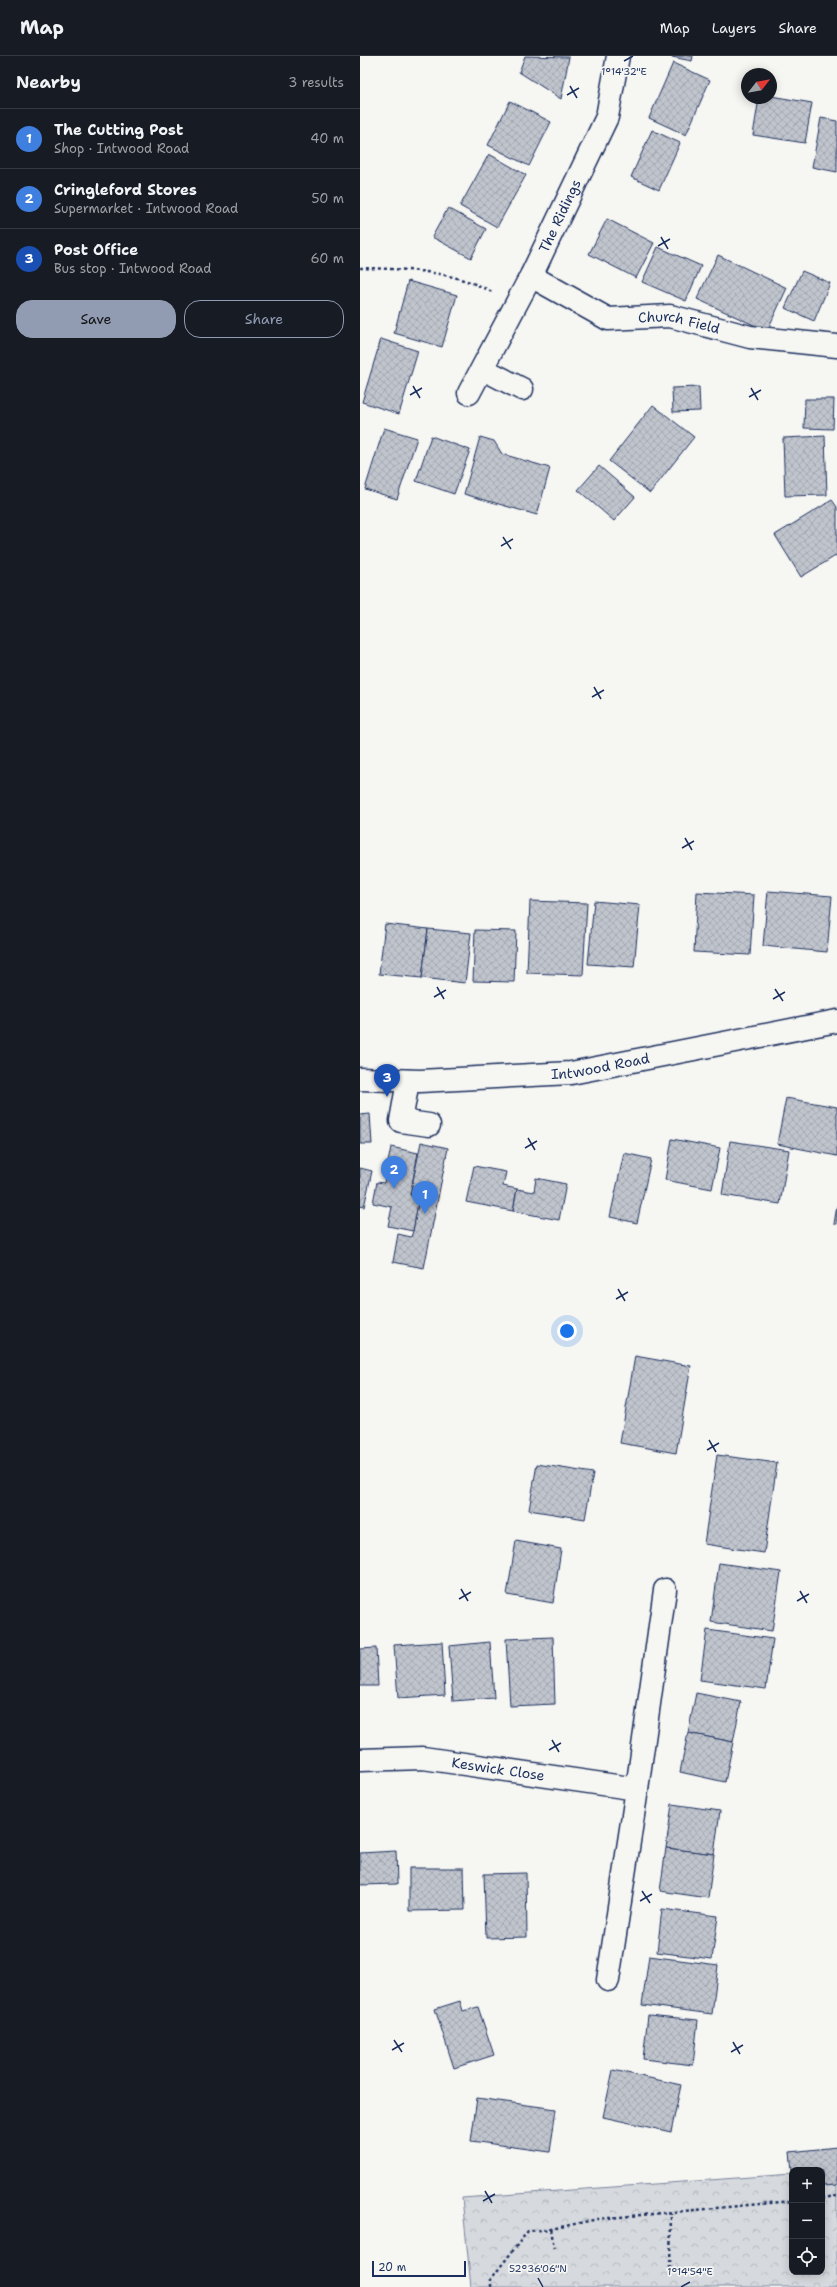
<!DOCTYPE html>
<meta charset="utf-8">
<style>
:root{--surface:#171b24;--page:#242831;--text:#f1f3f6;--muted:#9ea1a6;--line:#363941;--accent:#919bb2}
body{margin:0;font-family:"Shantell Sans",sans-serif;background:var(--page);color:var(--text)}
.controls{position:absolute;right:12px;bottom:12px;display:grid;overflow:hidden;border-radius:8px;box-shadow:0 2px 10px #0003}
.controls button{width:36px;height:36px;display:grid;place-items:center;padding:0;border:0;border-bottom:1px solid var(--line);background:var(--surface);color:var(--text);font:20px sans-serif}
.compass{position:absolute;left:381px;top:12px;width:36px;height:36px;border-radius:50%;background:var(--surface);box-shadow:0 2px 10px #0003;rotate:59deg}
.scale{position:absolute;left:12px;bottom:10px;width:94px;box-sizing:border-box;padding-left:4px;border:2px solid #1b2f5e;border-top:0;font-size:11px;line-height:14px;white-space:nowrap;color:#1b2f5e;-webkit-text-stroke:3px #f6f6f2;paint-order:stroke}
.you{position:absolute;left:207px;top:1275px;width:14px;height:14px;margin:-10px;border:3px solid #fff;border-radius:50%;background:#1a73e8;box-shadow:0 0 0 6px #1a73e833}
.badge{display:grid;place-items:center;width:26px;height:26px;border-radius:50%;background:var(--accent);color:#fff;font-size:13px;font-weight:700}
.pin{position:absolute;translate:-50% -33px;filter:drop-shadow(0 1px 2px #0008)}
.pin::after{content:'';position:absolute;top:21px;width:14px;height:12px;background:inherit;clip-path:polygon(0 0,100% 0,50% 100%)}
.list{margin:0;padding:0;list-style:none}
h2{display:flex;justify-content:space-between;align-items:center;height:52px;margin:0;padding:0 16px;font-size:17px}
h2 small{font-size:13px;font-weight:400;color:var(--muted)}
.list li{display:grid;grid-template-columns:26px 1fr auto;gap:12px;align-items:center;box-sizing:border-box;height:60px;padding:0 16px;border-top:1px solid var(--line)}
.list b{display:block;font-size:15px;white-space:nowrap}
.list p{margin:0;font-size:13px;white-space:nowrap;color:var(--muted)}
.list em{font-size:13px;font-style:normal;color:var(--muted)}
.actions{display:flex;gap:8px;padding:12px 16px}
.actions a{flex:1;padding:9px 0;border:1px solid var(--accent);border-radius:16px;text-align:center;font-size:14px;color:var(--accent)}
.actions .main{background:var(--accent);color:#111}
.icon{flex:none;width:22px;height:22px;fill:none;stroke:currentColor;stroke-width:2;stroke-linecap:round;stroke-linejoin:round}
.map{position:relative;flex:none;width:477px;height:2231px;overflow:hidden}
header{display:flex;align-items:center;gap:24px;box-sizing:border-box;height:56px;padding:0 20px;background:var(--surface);border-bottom:1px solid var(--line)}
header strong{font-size:19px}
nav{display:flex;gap:22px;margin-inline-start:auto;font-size:14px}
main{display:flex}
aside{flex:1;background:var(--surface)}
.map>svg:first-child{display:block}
</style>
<header>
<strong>Map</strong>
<nav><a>Map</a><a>Layers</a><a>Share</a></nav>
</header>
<main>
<aside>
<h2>Nearby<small>3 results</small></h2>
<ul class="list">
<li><span class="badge" style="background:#3f7fe0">1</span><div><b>The Cutting Post</b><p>Shop · Intwood Road</p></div><em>40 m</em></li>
<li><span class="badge" style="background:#3f7fe0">2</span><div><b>Cringleford Stores</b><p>Supermarket · Intwood Road</p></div><em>50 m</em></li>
<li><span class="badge" style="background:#1a4fb4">3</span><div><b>Post Office</b><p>Bus stop · Intwood Road</p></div><em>60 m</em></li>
</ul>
<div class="actions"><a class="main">Save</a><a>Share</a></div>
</aside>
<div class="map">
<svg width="477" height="2231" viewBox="0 0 477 2231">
<defs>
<pattern id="forest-crowns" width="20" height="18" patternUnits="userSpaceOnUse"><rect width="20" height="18" fill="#d6d9dd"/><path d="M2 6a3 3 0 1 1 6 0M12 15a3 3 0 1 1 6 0" fill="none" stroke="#b7bbc0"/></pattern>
<pattern id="building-cross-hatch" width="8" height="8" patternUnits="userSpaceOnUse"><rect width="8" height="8" fill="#c0c4cd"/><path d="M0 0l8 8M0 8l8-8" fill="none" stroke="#a4a9b2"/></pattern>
</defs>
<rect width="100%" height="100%" fill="#f6f6f2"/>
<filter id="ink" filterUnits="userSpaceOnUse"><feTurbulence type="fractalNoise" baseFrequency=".025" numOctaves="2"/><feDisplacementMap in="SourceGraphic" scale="8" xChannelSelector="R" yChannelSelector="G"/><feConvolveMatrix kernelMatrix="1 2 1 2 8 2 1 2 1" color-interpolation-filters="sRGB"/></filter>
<g filter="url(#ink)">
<path fill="url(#forest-crowns)" stroke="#78849e" d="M477,2115V2231H111L102,2142L432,2118V2216H462V2116Z"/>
<g fill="url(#building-cross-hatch)" stroke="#1b2f5e">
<path d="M165,0L209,1L201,43L159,16Z"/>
<path d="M307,0H333L332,5Z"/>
<path d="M313,7L350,24L326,79L289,62Z"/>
<path d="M411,40L452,47L445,87L393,79L399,42H411Z"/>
<path d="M150,45L191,66L169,110L128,89Z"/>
<path d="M461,62L477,65V116L452,111Z"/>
<path d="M292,74L320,87L299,134L271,121Z"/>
<path d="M129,98L166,119L137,171L100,150Z"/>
<path d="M88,152L126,173L111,202L72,181Z"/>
<path d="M247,163L294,187L276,222L229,198Z"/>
<path d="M298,191L341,210L326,245L282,226Z"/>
<path d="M358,199L427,232L407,275L337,243Z"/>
<path d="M442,215L470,227L454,265L425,252Z"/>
<path d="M48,225L97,239L82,291L34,277Z"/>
<path d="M21,283L58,295L39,358L2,346Z"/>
<path d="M339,331L340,355L313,356L312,332Z"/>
<path d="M445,343H474L473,373L444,372Z"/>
<path d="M293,349L334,381L290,437L249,405Z"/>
<path d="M24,372L57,382L37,443L5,433Z"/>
<path d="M71,380L110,394L94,438L56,425Z"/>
<path d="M465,380L467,439L425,440L423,382Z"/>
<path d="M120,381L134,385L142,398L190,412L177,459L104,438Z"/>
<path d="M239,410L275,441L254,465L218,434Z"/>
<path d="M472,444L477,451V499L441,521L415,479Z"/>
<path d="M408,835L472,840L467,896L403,890Z"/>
<path d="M337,836L394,839L390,899L334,896Z"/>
<path d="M170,845L227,847L223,919L167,917Z"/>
<path d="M234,845L280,849L274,911L228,908Z"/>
<path d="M25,868L68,873L62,922L19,918Z"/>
<path d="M68,873L111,877L105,927L62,922Z"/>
<path d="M115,874L156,875L154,926L113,925Z"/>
<path d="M426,1042L477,1051V1100L417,1088Z"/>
<path d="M10,1058L12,1088H0V1059Z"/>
<path d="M312,1083L360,1092L352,1133L305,1124Z"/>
<path d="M370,1085L429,1094L420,1148L362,1139Z"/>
<path d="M61,1086L88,1092L64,1212L33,1206L38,1178L51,1181L53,1175L59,1141L50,1139Z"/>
<path d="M31,1091L58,1097L50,1139L59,1141L53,1175L28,1170L32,1151L13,1147L17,1126L24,1127Z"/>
<path d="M264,1097L291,1103L277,1167L250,1161Z"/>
<path d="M114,1110L146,1116L143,1130L157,1133L153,1155L106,1146Z"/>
<path d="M0,1112L12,1115L4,1151L0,1150Z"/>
<path d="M176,1122L206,1128L199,1164L153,1155L157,1133L174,1136Z"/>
<path d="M477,1150V1168H474Z"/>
<path d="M275,1300L331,1310L316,1397L260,1387Z"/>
<path d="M357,1399L417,1407L404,1497L344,1488Z"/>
<path d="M177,1408L233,1417L225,1463L169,1454Z"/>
<path d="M156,1485L201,1493L193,1547L147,1539Z"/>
<path d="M359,1507L421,1516L412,1575L351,1566Z"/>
<path d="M347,1574L413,1583L406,1633L340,1624Z"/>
<path d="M193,1581L195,1648L150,1650L146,1583Z"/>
<path d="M82,1586L85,1639L38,1642L34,1589Z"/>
<path d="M130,1586L134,1642L93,1645L89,1590Z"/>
<path d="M16,1592L18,1630H0V1593Z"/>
<path d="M336,1637L381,1646L373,1686L328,1677Z"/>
<path d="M328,1677L373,1686L365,1726L320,1716Z"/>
<path d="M312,1748L360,1755L354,1798L306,1792Z"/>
<path d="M306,1792L354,1798L348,1842L300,1835Z"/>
<path d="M36,1795L37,1828L0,1829V1797Z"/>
<path d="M49,1812H104L105,1854L49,1855Z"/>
<path d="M166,1817L167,1881L126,1882L124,1818Z"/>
<path d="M302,1853L358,1860L352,1903L297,1896Z"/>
<path d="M289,1900L358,1909L352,1958L282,1949Z"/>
<path d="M100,1945L103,1955L118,1951L134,1999L94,2012L75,1953Z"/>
<path d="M288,1959L338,1964L333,2009L283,2003Z"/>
<path d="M253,2014L321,2029L311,2076L243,2061Z"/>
<path d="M117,2042L196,2053L190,2096L111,2085Z"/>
<path d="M477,2091V2129L462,2130V2114L432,2115L430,2096Z"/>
</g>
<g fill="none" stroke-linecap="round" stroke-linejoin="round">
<g stroke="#1b2f5e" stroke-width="25">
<g id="minor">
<path id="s1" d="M171,220L248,263L310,260L390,281L477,290"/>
<path d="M123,313L162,333"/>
<path id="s2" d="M109,337L171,220L247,61L258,0"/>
<path id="s3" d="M0,1023L60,1025L211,1017L477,965"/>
<path d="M48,1025L41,1065L69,1069"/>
<path id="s4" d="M0,1704L63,1702L277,1733L248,1924"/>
<path d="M277,1733L305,1534"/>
</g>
</g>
<g stroke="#1b2f5e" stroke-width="2.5" stroke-dasharray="3 3" stroke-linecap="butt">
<path d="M0,212C44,213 92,214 132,236"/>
<path d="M462,2142L477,2140"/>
<path d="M191,2173L194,2192"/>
<path d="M310,2212L311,2157"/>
<path d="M131,2231V2223L168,2175L191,2173L238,2163L432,2145"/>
</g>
<use href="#minor" stroke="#f6f6f2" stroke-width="22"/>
</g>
</g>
<path fill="none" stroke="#1b2f5e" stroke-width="1.5" d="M264,5L273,0M210,30L217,42M207,39L219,32M301,181L308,193M298,190L310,183M53,330L60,342M391,332L398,344M50,339L62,332M389,341L401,334M143,481L151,493M141,490L153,483M234,631L241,643M232,641L244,634M325,782L332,794M322,792L334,785M77,931L84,943M415,933L423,945M74,941L86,934M413,943L425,936M168,1082L175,1094M165,1092L177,1085M258,1233L265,1245M256,1243L268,1236M349,1384L356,1396M347,1394L359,1387M101,1533L108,1545M440,1535L447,1547M99,1543L111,1536M437,1545L449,1538M192,1684L199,1696M189,1694L201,1687M282,1835L290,1847M280,1845L292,1838M34,1984L42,1996M373,1986L380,1998M32,1994L44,1987M371,1996L383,1989M125,2135L132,2147M123,2145L135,2138M178,2222L183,2231M321,2231L330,2226"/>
<g text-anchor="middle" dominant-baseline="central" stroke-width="3.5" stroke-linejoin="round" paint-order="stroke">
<g font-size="14" fill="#1b2f5e" stroke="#f6f6f2">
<text stroke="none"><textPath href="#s2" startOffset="199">The Ridings</textPath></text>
<text stroke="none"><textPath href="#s1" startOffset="160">Church Field</textPath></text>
<text stroke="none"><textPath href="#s3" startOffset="241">Intwood Road</textPath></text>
<text stroke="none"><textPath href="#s4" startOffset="139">Keswick Close</textPath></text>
</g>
</g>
<g font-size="10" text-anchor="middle" fill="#1b2f5e" stroke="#f6f6f2" stroke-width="3.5" stroke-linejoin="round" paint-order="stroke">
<text x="264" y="19">1°14'32"E</text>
<text x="178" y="2216">52°36'06"N</text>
<text x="330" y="2219">1°14'54"E</text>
</g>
</svg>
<div class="controls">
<button>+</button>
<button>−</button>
<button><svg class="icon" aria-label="locate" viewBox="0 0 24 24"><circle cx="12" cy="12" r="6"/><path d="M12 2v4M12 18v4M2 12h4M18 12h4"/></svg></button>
</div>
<svg class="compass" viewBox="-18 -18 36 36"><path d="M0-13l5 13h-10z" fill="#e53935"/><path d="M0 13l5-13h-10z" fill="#9ea1a6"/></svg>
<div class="scale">20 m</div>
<div class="you"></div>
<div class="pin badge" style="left:65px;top:1158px;background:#3f7fe0">1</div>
<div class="pin badge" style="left:34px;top:1133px;background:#3f7fe0">2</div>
<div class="pin badge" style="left:27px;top:1041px;background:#1a4fb4">3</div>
</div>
</main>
